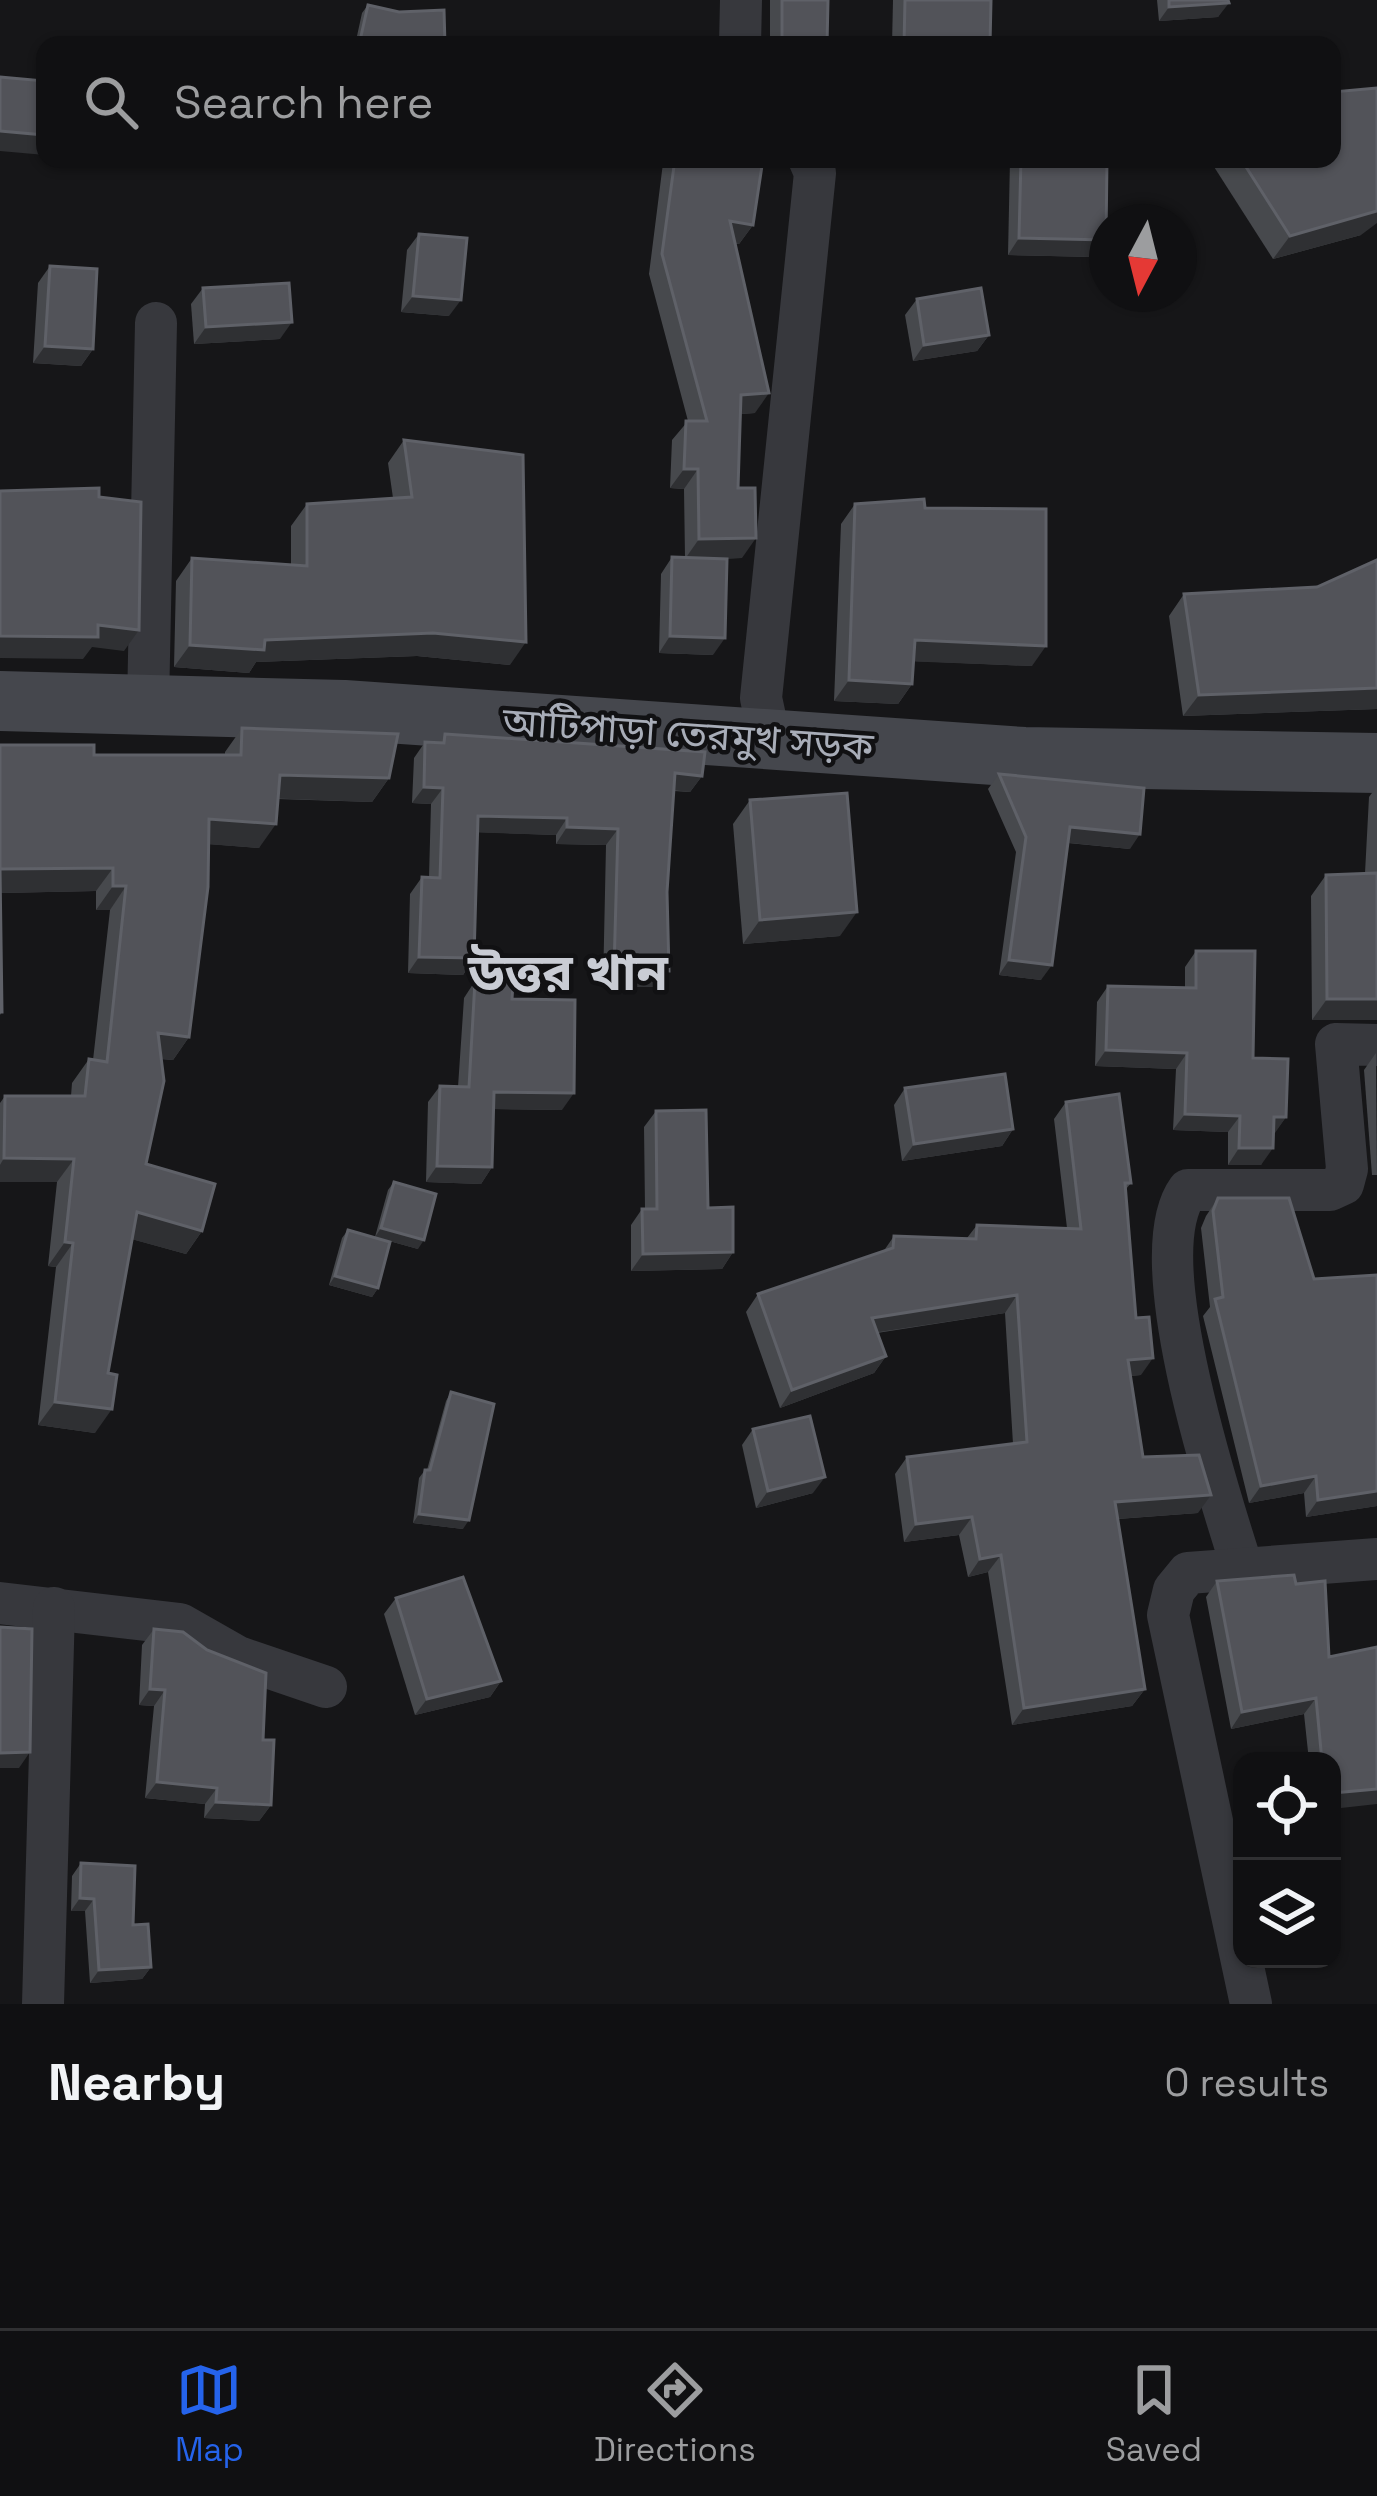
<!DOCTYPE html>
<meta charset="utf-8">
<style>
:root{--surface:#101012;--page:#19191b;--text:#f1f3f6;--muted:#9c9d9f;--line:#303032;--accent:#2563eb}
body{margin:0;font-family:"Space Grotesk","Noto Sans Bengali",sans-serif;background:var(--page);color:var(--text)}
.controls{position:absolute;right:36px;bottom:36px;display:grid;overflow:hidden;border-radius:24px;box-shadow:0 3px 9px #0004}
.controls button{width:108px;height:108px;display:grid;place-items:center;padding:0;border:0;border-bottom:3px solid var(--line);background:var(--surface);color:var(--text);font:60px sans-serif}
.compass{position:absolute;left:1089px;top:204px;width:108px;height:108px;border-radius:50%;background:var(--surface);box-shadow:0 3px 9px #0004;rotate:187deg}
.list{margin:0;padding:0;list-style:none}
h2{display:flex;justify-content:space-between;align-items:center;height:156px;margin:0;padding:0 48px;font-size:51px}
h2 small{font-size:39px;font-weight:400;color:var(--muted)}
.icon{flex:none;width:66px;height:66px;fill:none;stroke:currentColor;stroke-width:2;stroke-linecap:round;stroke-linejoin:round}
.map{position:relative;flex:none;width:1377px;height:2004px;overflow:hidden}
.search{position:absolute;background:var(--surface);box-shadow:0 3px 9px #0004;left:36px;right:36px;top:36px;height:132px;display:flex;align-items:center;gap:30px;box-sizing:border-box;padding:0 42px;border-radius:24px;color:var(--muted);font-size:45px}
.sheet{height:324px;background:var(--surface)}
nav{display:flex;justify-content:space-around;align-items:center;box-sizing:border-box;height:168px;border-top:3px solid var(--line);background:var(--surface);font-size:33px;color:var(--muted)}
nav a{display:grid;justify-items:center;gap:6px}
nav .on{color:var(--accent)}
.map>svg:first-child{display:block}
</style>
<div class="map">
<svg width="1377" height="2004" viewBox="0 0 1377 2004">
<rect width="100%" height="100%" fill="#161618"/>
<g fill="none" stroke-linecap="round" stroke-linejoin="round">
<g stroke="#37383d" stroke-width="42">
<path d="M740,45L741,0"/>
<path d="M148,704L156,323"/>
<path d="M770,740L761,698L815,173L809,159"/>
<path d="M1244,1573C1219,1495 1140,1256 1188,1190H1330L1343,1184L1347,1169L1336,1044L1377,1045"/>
<path d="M0,1603L180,1624L238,1657L326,1687"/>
<path d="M43,2004L54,1608"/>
<path d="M1251,2004L1168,1615L1174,1590L1188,1573L1377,1559"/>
</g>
<path stroke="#45474d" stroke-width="60" d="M0,701L344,710L1024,757L1377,763"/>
</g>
<g fill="#47494d">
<path d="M770,0H828L827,45H770Z"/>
<path d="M893,0H991L990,45H892Z"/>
<path d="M1157,0H1228L1218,17L1159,21Z"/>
<path d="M368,5L445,45H355L362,13Z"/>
<path d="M666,159H763L753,225L739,244H735L755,413L740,414L738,488L742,558L715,559L713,655L659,653L661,574L672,557L685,558L684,489L670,488L672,440L688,421L649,274L663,163Z"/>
<path d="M1010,159H1107L1094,257L1008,255Z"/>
<path d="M1209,159H1332L1361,235L1273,259Z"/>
<path d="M419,234L449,316L401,312L407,250Z"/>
<path d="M50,266L93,349L81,366L33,363L38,283Z"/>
<path d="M203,288L280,339L194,344L191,304Z"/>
<path d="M917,299L989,335L977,351L913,361L905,315Z"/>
<path d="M404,440L510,665L417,656L256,662L249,673L174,667L176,581L192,558L291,565V526L307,504L393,498L388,463Z"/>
<path d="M855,504L925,508L1032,666L914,661L912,684L898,704L834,701L841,524Z"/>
<path d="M1377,560V709L1183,716L1169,616L1184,594L1317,587Z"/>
<path d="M242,728L389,778L372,802L278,799L259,848L209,844L189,1037L173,1060L161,1059L146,1164L202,1231L186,1254L132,1239L95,1433L38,1425L56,1267L48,1266L57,1182H0V1103L5,1096H71L72,1083L89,1059L93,1060L110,910H96V891L0,893L2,1012L0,1015V745L94,755H225V752Z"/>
<path d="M445,734L702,776L690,792L674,791L667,892L669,971L657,987L603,986L606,845L556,844V835L477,832L474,958L463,975L408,973L410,894L422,877H429L431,804L412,803L414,758L425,742H439Z"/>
<path d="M999,774L1130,849L1068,843L1041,980L999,975L1016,852L988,789Z"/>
<path d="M1377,786V1020H1312L1311,896L1326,875L1365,873L1369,797Z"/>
<path d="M750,800L840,936L743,944L733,824Z"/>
<path d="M1196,951L1286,1117L1274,1133L1261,1165H1228V1132L1173,1130L1176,1069L1095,1066L1097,1002L1108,986L1185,988V967Z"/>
<path d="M475,981L512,999L562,1110L494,1109L492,1167L481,1184L426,1182L428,1102L440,1086L458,1087L464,998Z"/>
<path d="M1376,1053L1377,1175H1372L1364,1070Z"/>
<path d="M905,1088L1013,1129L1002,1146L902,1161L894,1105Z"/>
<path d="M1066,1102L1131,1183L1126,1189L1141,1375L1130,1376L1143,1457L1198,1513L1118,1519L1145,1689L1132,1706L1012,1725L988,1572L968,1577L959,1535L904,1542L895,1474L907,1457L1013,1444L1005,1313L877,1333L886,1356L874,1373L780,1408L746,1312L758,1294L883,1252L894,1236L967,1238L977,1225L1067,1228L1054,1119Z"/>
<path d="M656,1111L733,1252L722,1269L631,1271V1225L642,1209H645L644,1127Z"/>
<path d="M394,1182L418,1249L375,1237L388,1190Z"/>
<path d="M1218,1198L1377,1506L1306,1517L1304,1493L1249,1503L1203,1316L1210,1307L1201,1228L1206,1216Z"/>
<path d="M348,1230L378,1288L372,1297L329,1285L342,1238Z"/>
<path d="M451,1392L463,1529L413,1523L419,1478L425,1470H427L446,1401Z"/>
<path d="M753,1429L813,1493L756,1508L742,1445Z"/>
<path d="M1294,1575L1332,1761H1309L1304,1714L1231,1729L1206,1597L1217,1581Z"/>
<path d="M396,1598L501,1681L490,1697L415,1715L384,1614Z"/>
<path d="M154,1629L263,1740L271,1805L259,1821L204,1818L205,1804L145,1798L154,1706L139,1705L142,1645Z"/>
<path d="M81,1863L133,1925L151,1967L142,1979L90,1983L85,1911H71L72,1876Z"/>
</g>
<g fill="#2f3033">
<path d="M1229,3L1218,17L1159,21L1169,7Z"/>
<path d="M0,131L45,135V155L0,151Z"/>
<path d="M1377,211V223L1361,235L1273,259L1290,236Z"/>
<path d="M730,221L753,225L739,244L716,241Z"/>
<path d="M1019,238L1106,240L1094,257L1008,255Z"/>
<path d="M413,296L461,300L449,316L401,312Z"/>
<path d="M292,322L280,339L194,344L206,327Z"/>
<path d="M989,335L977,351L913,361L924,345Z"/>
<path d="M45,346L93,349L81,366L33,363Z"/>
<path d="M769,393L755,413L727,415L741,395Z"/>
<path d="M684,469H698L684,489L670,488Z"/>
<path d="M756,538L742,558L685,559L699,539Z"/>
<path d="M98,625L139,630L124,651L92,647L83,659L0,658V636Z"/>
<path d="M433,633L526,642L510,665L417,656L256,662L249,673L174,667L190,645Z"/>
<path d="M670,636L725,638L713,655L659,653Z"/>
<path d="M915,640L1046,646L1032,666L901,661Z"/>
<path d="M849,680L912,684L898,704L834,701Z"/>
<path d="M1377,688V709L1183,716L1199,695Z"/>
<path d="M675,773L702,776L690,792L663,789Z"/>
<path d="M280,775L389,778L372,802L263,798Z"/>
<path d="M424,787L443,788L431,804L412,803Z"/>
<path d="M478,816L567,818L556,835L466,832Z"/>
<path d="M209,819L276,824L259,848L192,843Z"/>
<path d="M567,827L618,829L606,845L556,844Z"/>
<path d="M1070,827L1140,834L1130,849L1060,842Z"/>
<path d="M113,868L96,891L0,893V869Z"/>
<path d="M113,886H126L110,910H96Z"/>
<path d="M857,912L840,936L743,944L760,920Z"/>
<path d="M419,957L474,958L463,975L408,973Z"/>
<path d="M1009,960L1052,965L1041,980L999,975Z"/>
<path d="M614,969L669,971L657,987L603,986Z"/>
<path d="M1327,999H1377V1020H1312Z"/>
<path d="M158,1033L189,1037L173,1060L141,1057Z"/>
<path d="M1106,1050L1187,1053L1176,1069L1095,1066Z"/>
<path d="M494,1092L574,1093L562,1110L482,1109Z"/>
<path d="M1185,1114L1240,1116L1228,1132L1173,1130Z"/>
<path d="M1274,1117H1286L1275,1133H1263Z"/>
<path d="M1013,1129L1002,1146L902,1161L914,1144Z"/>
<path d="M1239,1148H1273L1261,1165H1228Z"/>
<path d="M4,1158L74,1159L57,1182H0V1165Z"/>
<path d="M437,1166L492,1167L481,1184L426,1182Z"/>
<path d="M137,1212L202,1231L186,1254L120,1236Z"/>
<path d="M381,1228L424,1240L418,1249L375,1237Z"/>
<path d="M65,1242L73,1243L56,1267L48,1266Z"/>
<path d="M733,1252L722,1269L631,1271L643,1254Z"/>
<path d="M335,1276L378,1288L372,1297L329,1285Z"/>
<path d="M1017,1295L1005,1313L859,1335L872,1318Z"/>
<path d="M886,1356L874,1373L780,1408L792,1390Z"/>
<path d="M1153,1358L1141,1375L1116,1377L1128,1360Z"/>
<path d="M55,1402L112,1409L95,1433L38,1425Z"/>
<path d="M1316,1476L1304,1493L1249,1503L1261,1486Z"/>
<path d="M825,1477L813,1493L756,1508L768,1491Z"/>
<path d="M1377,1491V1506L1306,1517L1318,1500Z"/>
<path d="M1211,1495L1198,1513L1103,1520L1115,1502Z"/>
<path d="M419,1514L469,1520L463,1529L413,1523Z"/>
<path d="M972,1517L959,1535L904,1542L916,1524Z"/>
<path d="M1001,1555L988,1572L968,1577L980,1559Z"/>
<path d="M501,1681L490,1697L415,1715L427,1699Z"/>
<path d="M150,1689L165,1690L154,1706L139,1705Z"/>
<path d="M1145,1689L1132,1706L1012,1725L1024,1708Z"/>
<path d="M1316,1698L1304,1714L1231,1729L1242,1712Z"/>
<path d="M30,1752L19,1768H0V1753Z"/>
<path d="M157,1782L217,1788L205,1804L145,1798Z"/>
<path d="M1377,1789V1804L1332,1809V1793Z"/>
<path d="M216,1802L271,1805L259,1821L204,1818Z"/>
<path d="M80,1898L94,1899L85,1911H71Z"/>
<path d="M151,1967L142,1979L90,1983L99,1970Z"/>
</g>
<g fill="#525359" stroke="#5f6168" stroke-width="3">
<path d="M782,0H828L827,45H782Z"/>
<path d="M905,0H991L990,45H904Z"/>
<path d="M1169,0H1228L1229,3L1169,7Z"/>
<path d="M368,5L399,12L444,10L445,45H359Z"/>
<path d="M0,77L45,81V135L0,131Z"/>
<path d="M1377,88V211L1290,236L1241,159H1332V92Z"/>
<path d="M675,159H763L753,225L730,221L769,393L741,395L738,488H755L756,538L699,539L698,469H684L686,421H707L662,254Z"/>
<path d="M1021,159H1107L1106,240L1019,238Z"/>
<path d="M419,234L467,238L461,300L413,296Z"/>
<path d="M50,266L97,269L93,349L45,346Z"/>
<path d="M289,283L292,322L206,327L203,288Z"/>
<path d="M981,288L989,335L924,345L917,299Z"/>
<path d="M404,440L523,455L526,642L433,633L265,640L264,650L190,645L192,558L307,566V504L412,497Z"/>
<path d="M99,488V497L141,502L139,630L98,625V637L0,636V491Z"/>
<path d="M924,499L925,508L1046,509V646L915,640L912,684L849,680L855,504Z"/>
<path d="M672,557L727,559L725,638L670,636Z"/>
<path d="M1377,560V688L1199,695L1184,594L1317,587Z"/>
<path d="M242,728L398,734L389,778L280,775L276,824L209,819L208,887L189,1037L158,1033L164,1081L146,1164L215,1184L202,1231L137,1212L108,1373L117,1375L112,1409L55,1402L73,1243L65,1242L74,1159L4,1158L5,1096H85L89,1059L107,1062L126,886H113V868L0,869L2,1012H0V745H94V755H241Z"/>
<path d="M445,734L705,752L702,776L675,773L667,892L669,971L614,969L618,829L567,827V818L478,816L474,958L419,957L422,877L440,878L443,788L424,787L425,742L444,743Z"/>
<path d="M999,774L1144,788L1140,834L1070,827L1052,965L1009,960L1026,837Z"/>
<path d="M847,793L857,912L760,920L750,800Z"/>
<path d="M1377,873V999H1327L1326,875Z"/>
<path d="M1196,951H1255L1253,1058L1288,1059L1286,1117H1274L1273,1148H1239L1240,1116L1185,1114L1187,1053L1106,1050L1108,986L1196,988Z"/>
<path d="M475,981L513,983L512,999L575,1000L574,1093L494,1092L492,1167L437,1166L440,1086L469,1087Z"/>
<path d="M1005,1074L1013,1129L914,1144L905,1088Z"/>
<path d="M1119,1094L1131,1183H1125L1136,1318L1149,1317L1153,1358L1128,1360L1143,1457L1199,1455L1211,1495L1115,1502L1145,1689L1024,1708L1001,1555L980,1559L972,1517L916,1524L907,1457L1027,1442L1017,1295L872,1318L886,1356L792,1390L758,1294L893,1248L894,1236L976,1239L977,1225L1081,1229L1066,1102Z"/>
<path d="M706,1110L708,1208L733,1207V1252L643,1254L642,1209H657L656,1111Z"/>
<path d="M394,1182L436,1194L424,1240L381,1228Z"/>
<path d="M1218,1198H1289L1314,1279L1377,1275V1491L1318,1500L1316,1476L1261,1486L1215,1299L1223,1297L1213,1211Z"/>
<path d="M348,1230L390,1242L378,1288L335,1276Z"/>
<path d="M451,1392L494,1404L469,1520L419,1514L425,1470H430Z"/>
<path d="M810,1416L825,1477L768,1491L753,1429Z"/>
<path d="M1294,1575L1296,1584L1325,1581L1329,1657L1377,1647V1789L1332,1793V1761H1322L1316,1698L1242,1712L1217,1581Z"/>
<path d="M463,1577L501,1681L427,1699L396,1598Z"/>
<path d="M0,1627L32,1629L30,1752L0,1753Z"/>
<path d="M154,1629L183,1632L207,1650L266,1673L263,1740H274L271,1805L216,1802L217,1788L157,1782L165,1690L150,1689Z"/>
<path d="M81,1863L135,1866L133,1925L148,1924L151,1967L99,1970L94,1899L80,1898Z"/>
</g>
<g text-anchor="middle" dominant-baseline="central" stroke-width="9" stroke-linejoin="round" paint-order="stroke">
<g font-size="39" fill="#a8adb8" stroke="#111113">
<text transform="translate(688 734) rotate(4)">আটিপাড়া তেরমুখ সড়ক</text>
</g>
<g font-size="51" font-weight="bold" fill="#c9ccd4" stroke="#111113">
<text x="568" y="972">উত্তর খান</text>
</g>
</g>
</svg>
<div class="controls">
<button><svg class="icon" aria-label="locate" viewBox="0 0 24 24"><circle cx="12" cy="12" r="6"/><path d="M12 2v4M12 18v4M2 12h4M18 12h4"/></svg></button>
<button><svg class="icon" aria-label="layers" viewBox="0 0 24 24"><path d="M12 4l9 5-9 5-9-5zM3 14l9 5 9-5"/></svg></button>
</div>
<svg class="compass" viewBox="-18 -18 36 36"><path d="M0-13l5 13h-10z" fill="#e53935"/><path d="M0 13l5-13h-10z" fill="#9c9d9f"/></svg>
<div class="search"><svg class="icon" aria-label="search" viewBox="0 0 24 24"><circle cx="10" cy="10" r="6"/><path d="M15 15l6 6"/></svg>Search here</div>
</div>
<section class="sheet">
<h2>Nearby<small>0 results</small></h2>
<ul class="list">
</ul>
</section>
<nav>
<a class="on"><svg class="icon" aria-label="map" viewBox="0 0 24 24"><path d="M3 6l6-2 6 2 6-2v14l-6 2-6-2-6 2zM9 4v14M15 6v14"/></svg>Map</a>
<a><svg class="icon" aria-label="directions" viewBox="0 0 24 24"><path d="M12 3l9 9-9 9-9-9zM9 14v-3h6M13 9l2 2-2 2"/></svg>Directions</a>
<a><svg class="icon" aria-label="saved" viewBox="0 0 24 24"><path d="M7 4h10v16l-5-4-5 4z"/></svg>Saved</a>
</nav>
